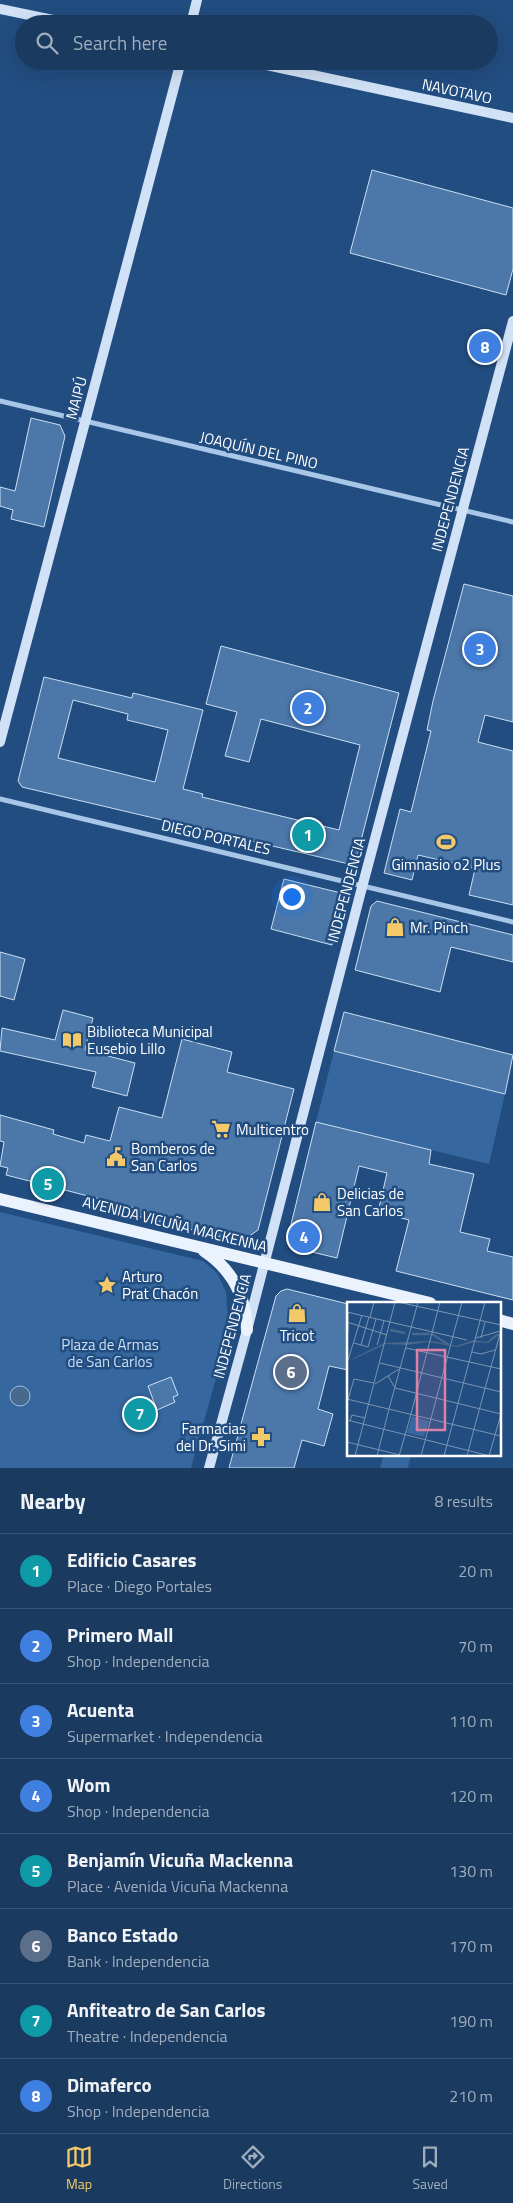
<!DOCTYPE html>
<meta charset="utf-8">
<style>
:root{--surface:#1a3a60;--page:#274569;--text:#f1f3f6;--muted:#9fadbd;--line:#385475;--accent:#f3c96a}
body{margin:0;font-family:"Titillium Web",sans-serif;background:var(--page);color:var(--text)}
.you{position:absolute;left:291px;top:896px;width:18px;height:18px;margin:-12px;border:4px solid #fff;border-radius:50%;background:#1a73e8;box-shadow:0 0 0 8px #1a73e833}
.badge{display:grid;place-items:center;width:32px;height:32px;border-radius:50%;background:var(--accent);color:#fff;font-size:16px;font-weight:700}
.pin{position:absolute;translate:-50% -50%;border:2px solid #fff;box-shadow:0 1px 5px #0006}
.list{margin:0;padding:0;list-style:none}
h2{display:flex;justify-content:space-between;align-items:center;height:65px;margin:0;padding:0 20px;font-size:21px}
h2 small{font-size:16px;font-weight:400;color:var(--muted)}
.list li{display:grid;grid-template-columns:32px 1fr auto;gap:15px;align-items:center;box-sizing:border-box;height:75px;padding:0 20px;border-top:1px solid var(--line)}
.list b{display:block;font-size:19px;white-space:nowrap}
.list p{margin:0;font-size:16px;white-space:nowrap;color:var(--muted)}
.list em{font-size:16px;font-style:normal;color:var(--muted)}
.icon{flex:none;width:28px;height:28px;fill:none;stroke:currentColor;stroke-width:2;stroke-linecap:round;stroke-linejoin:round}
.map{position:relative;flex:none;width:513px;height:1468px;overflow:hidden}
.search{position:absolute;background:var(--surface);box-shadow:0 5px 20px #0002;left:15px;right:15px;top:15px;height:55px;display:flex;align-items:center;gap:12px;box-sizing:border-box;padding:0 18px;border-radius:28px;color:var(--muted);font-size:19px}
.sheet{height:665px;background:var(--surface)}
nav{display:flex;justify-content:space-around;align-items:center;box-sizing:border-box;height:70px;border-top:1px solid var(--line);background:var(--surface);font-size:14px;color:var(--muted)}
nav a{display:grid;justify-items:center;gap:2px}
nav .on{color:var(--accent)}
.map>svg:first-child{display:block}
</style>
<div class="map">
<svg width="513" height="1468" viewBox="0 0 513 1468">
<rect width="100%" height="100%" fill="#224d80"/>
<g fill="#36679e">
<path d="M334,1051L505,1094L489,1164L316,1122Z"/>
<path d="M0,1212L203,1261L217,1273L226,1292L229,1332L191,1468H0Z"/>
<path d="M384,1454H411L408,1468H380Z"/>
</g>
<circle fill="#48688d" stroke="#9cc1e8" cx="20" cy="1396" r="10"/>
<g fill="#4b77a9" stroke="#cbdff5" fill-rule="evenodd">
<path d="M372,170L513,208V269L506,295L350,253Z"/>
<path d="M31,418L60,425L65,436L44,527L11,519L13,510L0,506V487L15,491Z"/>
<path d="M464,584L513,596V722L485,715L478,742L513,751V905L469,895L475,869L461,865L418,855L412,880L384,873L400,809L411,812L431,731L427,730L433,701Z"/>
<path d="M221,646L399,693L356,860L349,864L22,787L18,781L44,677L132,698L133,693L203,710L183,789L203,794L202,797L339,830L360,745L261,719L249,762L225,756L237,712L206,704ZM73,700L128,714L127,720L168,730L155,782L58,758Z"/>
<path d="M284,879L341,893L343,901L332,945L271,929Z"/>
<path d="M377,901L513,935V962L451,947L440,992L355,970L371,906Z"/>
<path d="M0,952L25,959L14,1000L0,996Z"/>
<path d="M63,1010L93,1018L85,1050L135,1063L127,1096L92,1087L96,1072L0,1051L2,1028L55,1040Z"/>
<path d="M344,1012L513,1055L505,1094L334,1051Z"/>
<path d="M182,1039L232,1052L227,1072L294,1089L258,1230L241,1242L137,1216L139,1209L6,1175L8,1168L0,1166L4,1142L0,1141V1115L54,1130L53,1134L84,1143L86,1135L110,1141L119,1107L162,1118Z"/>
<path d="M316,1122L431,1150L429,1164L474,1174L460,1232L490,1239L487,1251L513,1257V1300L396,1271L409,1220L378,1212L387,1173L359,1166L337,1258L291,1247L287,1241Z"/>
<path d="M287,1289L348,1304V1370L329,1366L318,1409L333,1414L324,1446L302,1440L294,1468H229L276,1296L281,1291Z"/>
<path d="M171,1377L178,1395L173,1397L175,1402L157,1410L148,1386Z"/>
</g>
<g fill="none" stroke-linecap="round" stroke-linejoin="round">
<g stroke="#a8c6e7" stroke-width="5">
<path d="M0,401L513,522"/>
<path d="M0,799L513,922"/>
</g>
<g stroke="#d2e2f6" stroke-width="10">
<path d="M0,9L72,24"/>
<path d="M191,24L197,0"/>
<path d="M248,61L513,118"/>
<path d="M0,742L181,61"/>
<path d="M209,1468L247,1330L360,895L513,321"/>
</g>
<g stroke="#eaf2fd" stroke-width="12">
<path d="M0,1199L430,1303"/>
<path d="M204,1251C233,1270 246,1296 247,1330"/>
<path d="M499,1320L513,1324"/>
</g>
</g>
<defs>
<g id="stadium-bare" transform="scale(1.5)"><path d="M0-5a6.5 5 0 1 0 0 10a6.5 5 0 1 0 0-10ZM-3.5-1.8h7v3.6h-7Z" fill="#f3c96a" stroke="#224d80" stroke-width="2.5" paint-order="stroke"/></g>
<g id="shop-bare" transform="scale(1.5)"><path d="M-5-2.5h2.3a2.7 3.5 0 0 1 5.4 0H5L5.5 6h-11ZM-1.5-2.5h3a1.5 2.3 0 0 0-3 0Z" fill="#f3c96a" stroke="#224d80" stroke-width="2.5" paint-order="stroke"/></g>
<g id="library-bare" transform="scale(1.5)"><path d="M-6-4Q-3-5.5-.7-3.5V5Q-3 3-6 4ZM6-4Q3-5.5 .7-3.5V5Q3 3 6 4Z" fill="#f3c96a" stroke="#224d80" stroke-width="2.5" paint-order="stroke"/></g>
<g id="supermarket-bare" transform="scale(1.5)"><path d="M-6-5.5h2.5l.6 2H6L4.5 2H-2.5L-4.4-4H-6ZM-1.5 3.2a1.3 1.3 0 1 0 .1 0ZM3 3.2a1.3 1.3 0 1 0 .1 0Z" fill="#f3c96a" stroke="#224d80" stroke-width="2.5" paint-order="stroke"/></g>
<g id="civic-bare" transform="scale(1.5)"><path d="M-.6-6.5H3V-4.5H.6V-3L4-1V1h2V6H-6V1h2V-1L-.6-3ZM-1.2 2.5V6h2.4V2.5Z" fill="#f3c96a" stroke="#224d80" stroke-width="2.5" paint-order="stroke"/></g>
<g id="sight-bare" transform="scale(1.5)"><path d="M0-6L1.8-2.2L6-1.7L2.9 1.2L3.7 5.4L0 3.3L-3.7 5.4L-2.9 1.2L-6-1.7L-1.8-2.2Z" fill="#f3c96a" stroke="#224d80" stroke-width="2.5" paint-order="stroke"/></g>
<g id="pharmacy-bare" transform="scale(1.5)"><path d="M-2-6h4v4h4v4h-4v4h-4v-4h-4v-4h4Z" fill="#f3c96a" stroke="#224d80" stroke-width="2.5" paint-order="stroke"/></g>
</defs>
<g fill-rule="evenodd">
<use href="#stadium-bare" x="446" y="842"/>
<use href="#shop-bare" x="395" y="927"/>
<use href="#library-bare" x="72" y="1040"/>
<use href="#supermarket-bare" x="221" y="1129"/>
<use href="#civic-bare" x="116" y="1157"/>
<use href="#shop-bare" x="322" y="1202"/>
<use href="#sight-bare" x="107" y="1285"/>
<use href="#shop-bare" x="297" y="1313"/>
<use href="#pharmacy-bare" x="261" y="1437"/>
</g>
<g text-anchor="middle" dominant-baseline="central" stroke-width="5" stroke-linejoin="round" paint-order="stroke">
<g font-size="15" fill="#fff" stroke="#224d80">
<text transform="translate(457 91) rotate(12)">NAVOTAVO</text>
<text transform="translate(76 398) rotate(-75)">MAIPÚ</text>
<text transform="translate(259 450) rotate(13)">JOAQUÍN DEL PINO</text>
<text transform="translate(450 499) rotate(-75)">INDEPENDENCIA</text>
<text transform="translate(216 837) rotate(13)">DIEGO PORTALES</text>
<text transform="translate(346 890) rotate(-75)">INDEPENDENCIA</text>
<text transform="translate(175 1224) rotate(14)">AVENIDA VICUÑA MACKENNA</text>
<text transform="translate(232 1326) rotate(-75)">INDEPENDENCIA</text>
</g>
<g font-size="15" fill="#fff" stroke="#224d80" text-anchor="start">
<text x="446" y="864" text-anchor="middle">Gimnasio o2 Plus</text>
<text x="410" y="927">Mr. Pinch</text>
<text x="87" y="1031">Biblioteca Municipal<tspan x="87" dy="17">Eusebio Lillo</tspan></text>
<text x="236" y="1129">Multicentro</text>
<text x="131" y="1148">Bomberos de<tspan x="131" dy="17">San Carlos</tspan></text>
<text x="337" y="1193">Delicias de<tspan x="337" dy="17">San Carlos</tspan></text>
<text x="122" y="1276">Arturo<tspan x="122" dy="17">Prat Chacón</tspan></text>
<text x="297" y="1335" text-anchor="middle">Tricot</text>
<text x="246" y="1428" text-anchor="end">Farmacias<tspan x="246" dy="17">del Dr. Simi</tspan></text>
</g>
<g font-size="15" fill="#cbdff5" stroke="#224d80">
<text x="110" y="1344">Plaza de Armas<tspan x="110" dy="17">de San Carlos</tspan></text>
</g>
</g>
<g transform="translate(347 1302)">
<rect width="154" height="154" fill="#224d80"/>
<path d="M65,114L82,119L77,135L60,131Z" fill="#36679e"/>
<path d="M149,32H154L141,41L127,40L110,45L81,40L60,43L39,42L7,57L0,66L7,56L37,41L85,39L109,44L126,38L140,40Z" fill="#48688d"/>
<path fill="none" stroke="#48688d" stroke-width="2.5" d="M43,28L58,31M65,32H83M85,32L102,43"/>
<path fill="none" stroke="#7a94b3" stroke-width="1" d="M51,0L154,23M0,10L120,38M23,15L27,0M0,20L40,33M1,30V10M129,36L153,29M134,36L138,20M7,41L21,45L29,17M14,43L22,15M30,43L37,19M59,46L154,67M125,50L134,52L148,48M1,58L15,13M33,61L154,90M41,74L48,86L154,112M28,82L52,67M0,97L154,134M0,101L7,77L27,81M42,107L71,0M64,112L93,0M0,118L143,154M3,119L5,113L18,116M127,127L154,28M0,140L53,153M8,154L48,0M30,154L42,107M52,154L64,112M74,154L115,0M97,154L138,0M120,154L127,127M142,154L154,112"/>
<path fill="#dd80a5" fill-opacity="0.15" stroke="#dd80a5" stroke-width="2.5" d="M70,48H98V128H70Z"/>
<rect width="154" height="154" fill="none" stroke="#fff" stroke-width="2.5"/>
</g>
</svg>
<div class="you"></div>
<div class="pin badge" style="left:308px;top:835px;background:#0f9aa8">1</div>
<div class="pin badge" style="left:308px;top:708px;background:#3f7fe0">2</div>
<div class="pin badge" style="left:480px;top:649px;background:#3f7fe0">3</div>
<div class="pin badge" style="left:304px;top:1237px;background:#3f7fe0">4</div>
<div class="pin badge" style="left:48px;top:1184px;background:#0f9aa8">5</div>
<div class="pin badge" style="left:291px;top:1372px;background:#5c6f8a">6</div>
<div class="pin badge" style="left:140px;top:1414px;background:#0f9aa8">7</div>
<div class="pin badge" style="left:485px;top:347px;background:#3f7fe0">8</div>
<div class="search"><svg class="icon" aria-label="search" viewBox="0 0 24 24"><circle cx="10" cy="10" r="6"/><path d="M15 15l6 6"/></svg>Search here</div>
</div>
<section class="sheet">
<h2>Nearby<small>8 results</small></h2>
<ul class="list">
<li><span class="badge" style="background:#0f9aa8">1</span><div><b>Edificio Casares</b><p>Place · Diego Portales</p></div><em>20 m</em></li>
<li><span class="badge" style="background:#3f7fe0">2</span><div><b>Primero Mall</b><p>Shop · Independencia</p></div><em>70 m</em></li>
<li><span class="badge" style="background:#3f7fe0">3</span><div><b>Acuenta</b><p>Supermarket · Independencia</p></div><em>110 m</em></li>
<li><span class="badge" style="background:#3f7fe0">4</span><div><b>Wom</b><p>Shop · Independencia</p></div><em>120 m</em></li>
<li><span class="badge" style="background:#0f9aa8">5</span><div><b>Benjamín Vicuña Mackenna</b><p>Place · Avenida Vicuña Mackenna</p></div><em>130 m</em></li>
<li><span class="badge" style="background:#5c6f8a">6</span><div><b>Banco Estado</b><p>Bank · Independencia</p></div><em>170 m</em></li>
<li><span class="badge" style="background:#0f9aa8">7</span><div><b>Anfiteatro de San Carlos</b><p>Theatre · Independencia</p></div><em>190 m</em></li>
<li><span class="badge" style="background:#3f7fe0">8</span><div><b>Dimaferco</b><p>Shop · Independencia</p></div><em>210 m</em></li>
</ul>
</section>
<nav>
<a class="on"><svg class="icon" aria-label="map" viewBox="0 0 24 24"><path d="M3 6l6-2 6 2 6-2v14l-6 2-6-2-6 2zM9 4v14M15 6v14"/></svg>Map</a>
<a><svg class="icon" aria-label="directions" viewBox="0 0 24 24"><path d="M12 3l9 9-9 9-9-9zM9 14v-3h6M13 9l2 2-2 2"/></svg>Directions</a>
<a><svg class="icon" aria-label="saved" viewBox="0 0 24 24"><path d="M7 4h10v16l-5-4-5 4z"/></svg>Saved</a>
</nav>
